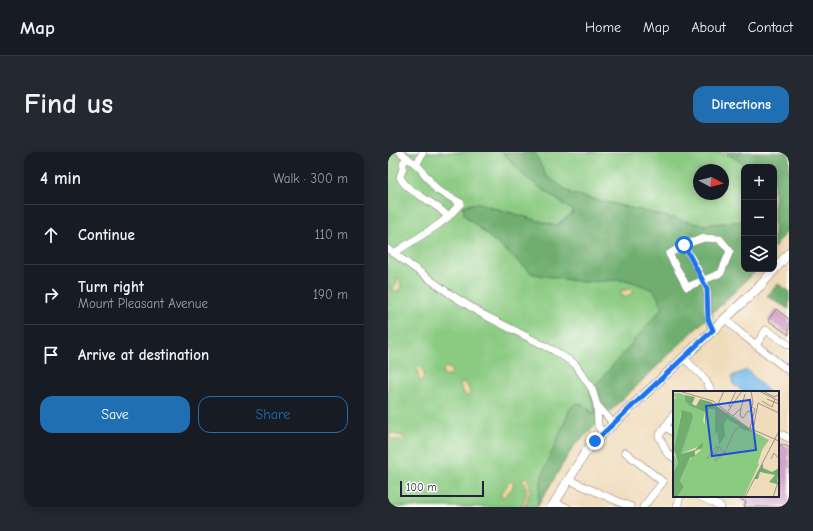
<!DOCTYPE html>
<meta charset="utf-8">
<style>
:root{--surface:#171b24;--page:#242831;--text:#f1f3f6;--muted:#9ea1a6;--line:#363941;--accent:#1f6fb2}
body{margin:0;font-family:"Comic Neue",sans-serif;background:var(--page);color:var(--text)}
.controls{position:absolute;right:12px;top:12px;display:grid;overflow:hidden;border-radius:8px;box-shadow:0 2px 10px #0003}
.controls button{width:36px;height:36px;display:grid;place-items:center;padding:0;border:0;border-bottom:1px solid var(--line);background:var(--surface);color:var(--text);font:20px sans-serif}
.compass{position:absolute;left:305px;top:12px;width:36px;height:36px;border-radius:50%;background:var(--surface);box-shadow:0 2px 10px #0003;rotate:97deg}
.scale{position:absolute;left:12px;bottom:10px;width:84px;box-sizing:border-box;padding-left:4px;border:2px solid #22223b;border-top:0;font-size:11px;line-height:14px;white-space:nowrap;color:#22223b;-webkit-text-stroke:3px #fdfcf7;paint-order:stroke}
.stop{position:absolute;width:12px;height:12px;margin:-9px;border:3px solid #1a73e8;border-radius:50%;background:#fff}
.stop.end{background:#1a73e8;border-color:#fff;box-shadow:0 1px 4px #0008}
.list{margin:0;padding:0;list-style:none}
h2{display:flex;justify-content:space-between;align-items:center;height:52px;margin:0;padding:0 16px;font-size:17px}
h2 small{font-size:13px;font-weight:400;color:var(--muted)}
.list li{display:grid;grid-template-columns:26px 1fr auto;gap:12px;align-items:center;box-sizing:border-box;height:60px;padding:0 16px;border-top:1px solid var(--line)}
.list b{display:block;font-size:15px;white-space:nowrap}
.list p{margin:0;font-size:13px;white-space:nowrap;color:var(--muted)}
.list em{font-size:13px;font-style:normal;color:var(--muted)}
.actions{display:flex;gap:8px;padding:12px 16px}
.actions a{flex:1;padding:9px 0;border:1px solid var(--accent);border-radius:12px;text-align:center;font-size:14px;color:var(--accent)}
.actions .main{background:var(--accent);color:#fff}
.icon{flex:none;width:22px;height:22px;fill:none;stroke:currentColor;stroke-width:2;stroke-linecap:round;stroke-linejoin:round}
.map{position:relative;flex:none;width:401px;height:355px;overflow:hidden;border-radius:12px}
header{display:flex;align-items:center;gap:24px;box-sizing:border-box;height:56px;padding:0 20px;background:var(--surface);border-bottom:1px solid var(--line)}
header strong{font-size:19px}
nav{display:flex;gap:22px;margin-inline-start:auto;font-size:14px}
.intro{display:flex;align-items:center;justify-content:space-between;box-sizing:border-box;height:96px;padding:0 24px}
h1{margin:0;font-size:28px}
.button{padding:10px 18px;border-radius:12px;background:var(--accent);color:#fff;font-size:14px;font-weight:700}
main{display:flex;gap:24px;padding:0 24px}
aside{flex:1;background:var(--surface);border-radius:12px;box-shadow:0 2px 10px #0003}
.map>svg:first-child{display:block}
</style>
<header>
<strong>Map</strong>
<nav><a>Home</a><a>Map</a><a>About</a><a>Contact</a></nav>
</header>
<div class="intro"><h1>Find us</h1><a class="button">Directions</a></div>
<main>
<aside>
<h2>4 min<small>Walk · 300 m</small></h2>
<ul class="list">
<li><svg class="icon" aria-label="ahead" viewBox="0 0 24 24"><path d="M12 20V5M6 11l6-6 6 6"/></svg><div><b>Continue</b></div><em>110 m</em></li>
<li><svg class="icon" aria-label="right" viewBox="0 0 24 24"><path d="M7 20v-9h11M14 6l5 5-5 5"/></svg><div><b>Turn right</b><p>Mount Pleasant Avenue</p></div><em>190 m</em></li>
<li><svg class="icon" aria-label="arrive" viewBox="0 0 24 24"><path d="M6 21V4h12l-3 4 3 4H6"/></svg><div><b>Arrive at destination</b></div></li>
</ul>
<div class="actions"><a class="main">Save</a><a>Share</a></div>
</aside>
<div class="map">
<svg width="401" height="355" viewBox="0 0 401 355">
<rect width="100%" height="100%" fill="#fdfcf7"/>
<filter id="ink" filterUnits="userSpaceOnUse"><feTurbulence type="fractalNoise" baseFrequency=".025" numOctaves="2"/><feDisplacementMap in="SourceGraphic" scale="8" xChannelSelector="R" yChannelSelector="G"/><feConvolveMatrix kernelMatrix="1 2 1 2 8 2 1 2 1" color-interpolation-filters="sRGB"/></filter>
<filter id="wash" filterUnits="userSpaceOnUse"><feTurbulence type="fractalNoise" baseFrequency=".012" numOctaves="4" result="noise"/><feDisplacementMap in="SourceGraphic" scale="16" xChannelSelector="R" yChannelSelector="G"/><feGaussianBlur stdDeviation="0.9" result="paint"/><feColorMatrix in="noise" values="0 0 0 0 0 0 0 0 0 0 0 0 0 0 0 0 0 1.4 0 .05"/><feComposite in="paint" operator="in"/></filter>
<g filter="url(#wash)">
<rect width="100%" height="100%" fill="#f0dcbb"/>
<g fill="#8aca81" stroke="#56765e" fill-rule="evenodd">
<path d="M0,0H115L134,22L186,60L167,74L90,51L75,54L77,64L145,122L238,128L244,130L258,127L281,151L206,250L207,264L199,254L149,355H0Z"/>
<path d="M143,0H338L360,15H356V69L314,73L184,42L158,24L147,2ZM311,18H335V42H311Z"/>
</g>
<g fill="#6fae6f" stroke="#486855">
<path d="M115,0L147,1L158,24L184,42L314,73L356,69V117H370L185,295L149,355L154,324L182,257L189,251L195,252L206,263L208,262L202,240L275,155L266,138L239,128L193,130L145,122L76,63L75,54L90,51L168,74L186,60L134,22Z"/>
<path d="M338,0H401V76L386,96V15H360Z"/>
<path d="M390,132L401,139V157L379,144Z"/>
</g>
<g fill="#eeda9e" stroke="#887e6c">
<path d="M12,126L13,137L6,140L5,136L10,131L8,127Z"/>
<path d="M241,137L244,138L243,143L233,144V139Z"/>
<path d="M31,215L36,220L35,227L32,230L29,217Z"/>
<circle cx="59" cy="220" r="4.5"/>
<path d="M74,230C78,231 84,240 81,244H78L72,233Z"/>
<path d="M2,281L14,284L19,291L12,288H4L1,285Z"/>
<path d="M137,325C147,333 139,346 137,355H134L138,343V332L134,328Z"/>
<path d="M122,329L125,330V335L116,345H114L113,342Z"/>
</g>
<path fill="#74b9eb" stroke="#4b6e93" d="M359,218L380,239V240H356L345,232L344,224Z"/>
<g id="blocks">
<g fill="#ca93c2">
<path d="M388,157L401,167V183L380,168Z"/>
<path d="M393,292L401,295V355H356L358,350L345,344H390V297Z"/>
</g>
</g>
</g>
<g filter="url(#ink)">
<use href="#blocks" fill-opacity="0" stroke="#897f7b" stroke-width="1"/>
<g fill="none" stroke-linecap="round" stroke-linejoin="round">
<g stroke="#897f7b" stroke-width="8">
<g id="minor">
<path d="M12,0L31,15L49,38L73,51L60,65"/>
<path d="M28,13L35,0"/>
<path d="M296,93L281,102L299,135L333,121L342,99L332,87L316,86L296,93C302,104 317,128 319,138C321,154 317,163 325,178"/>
<path d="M0,97L62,142L94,162L165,198L187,212L204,237L209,253L210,274L215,281"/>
<path d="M6,101L50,73L60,65C48,49 19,41 12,25L15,16V11L19,6"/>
<path d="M337,166L350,179L401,219"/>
<path d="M368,193L378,178L401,193"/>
<path d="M295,205L316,226L324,240"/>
<path d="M209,253L225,271"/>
<path d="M286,262L271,284L279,301L286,306"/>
<path d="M277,274L286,281"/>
<path d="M390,281L401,286"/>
<path d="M237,300L275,330L255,355"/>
<path d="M181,328L243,355"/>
<path d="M311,344L333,355"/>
<path d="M167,351L178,355"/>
<path d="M289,355L292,344"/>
</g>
</g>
<g stroke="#897f7b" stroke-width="10">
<path id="major" d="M164,355L197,301L207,289L372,134L401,101"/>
</g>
<path stroke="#897f7b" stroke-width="1" stroke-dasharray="1 3" stroke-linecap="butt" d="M329,0L342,6L349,4L352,0"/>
<use href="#minor" stroke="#fff" stroke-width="7"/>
<use href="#major" stroke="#fff" stroke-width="9"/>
</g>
</g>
<g fill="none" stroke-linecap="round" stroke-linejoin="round" filter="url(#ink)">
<path stroke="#1a73e8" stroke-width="5" d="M207,289L325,178L320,167L319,137L296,93"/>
</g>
<g transform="translate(285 239)">
<rect width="106" height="106" fill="#f0dcbb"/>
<path d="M6,2L12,4L17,15L32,21L30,30L32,33L36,18L42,19V41L36,52L44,41L46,43L44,53L51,30L55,27L96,49L89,59L85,72L86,73L71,106H4L11,96L7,90L16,69L28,59L24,56L8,63L18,29L8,22L1,63L5,72L0,82V7L3,8L0,3Z" fill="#8aca81"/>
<path d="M12,4L22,6L19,13L23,15L27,8L38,11L81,41L68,38V36L54,28L51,33L52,45L46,54L44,41L36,52L42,41V19L36,18L32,34V21L17,15L12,10ZM9,19L19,22L20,26L8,63L22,59L30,51L29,57L22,60V65L17,67L9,85L7,90L11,96L4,106H0V82L5,72L1,59ZM90,72V77L99,81L106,77L104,93L96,91L102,84L87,81L85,88H81Z" fill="#6fae6f"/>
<path fill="none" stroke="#9e9288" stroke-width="1" d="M6,0L40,10L74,36L106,50M86,0L106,10M90,0L101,6L105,4M94,8L106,13M89,10L99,16L102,8M45,13L51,0M58,16L56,15L63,0M68,17L67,25L70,27L75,20L77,21L80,12L78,0M55,20L69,0M60,25L68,17L72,3M46,26L48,28L51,26L50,24L49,21H46V26L50,24L51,23L56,22M77,37L82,18L79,16M80,39L85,12L106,22M40,61L34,68L44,55L46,56M40,62H43L46,56L52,63M98,68L101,62L106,68M43,71L42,69L51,63L62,39L70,33M72,106L106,40M100,106L106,88"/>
<path fill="#1d4ed8" fill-opacity="0.15" stroke="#1d4ed8" stroke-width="2" d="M77,9L83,59L39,65L33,15Z"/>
<rect width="106" height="106" fill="none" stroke="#22223b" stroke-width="2"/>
</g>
</svg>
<div class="controls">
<button>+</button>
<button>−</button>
<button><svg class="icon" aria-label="layers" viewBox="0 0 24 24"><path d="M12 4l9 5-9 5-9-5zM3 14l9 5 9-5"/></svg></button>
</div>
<svg class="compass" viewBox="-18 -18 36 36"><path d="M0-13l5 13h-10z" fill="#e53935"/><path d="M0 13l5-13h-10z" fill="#9ea1a6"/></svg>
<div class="scale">100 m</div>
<div class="stop" style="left:296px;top:93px"></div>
<div class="stop end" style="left:207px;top:289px"></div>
</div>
</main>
